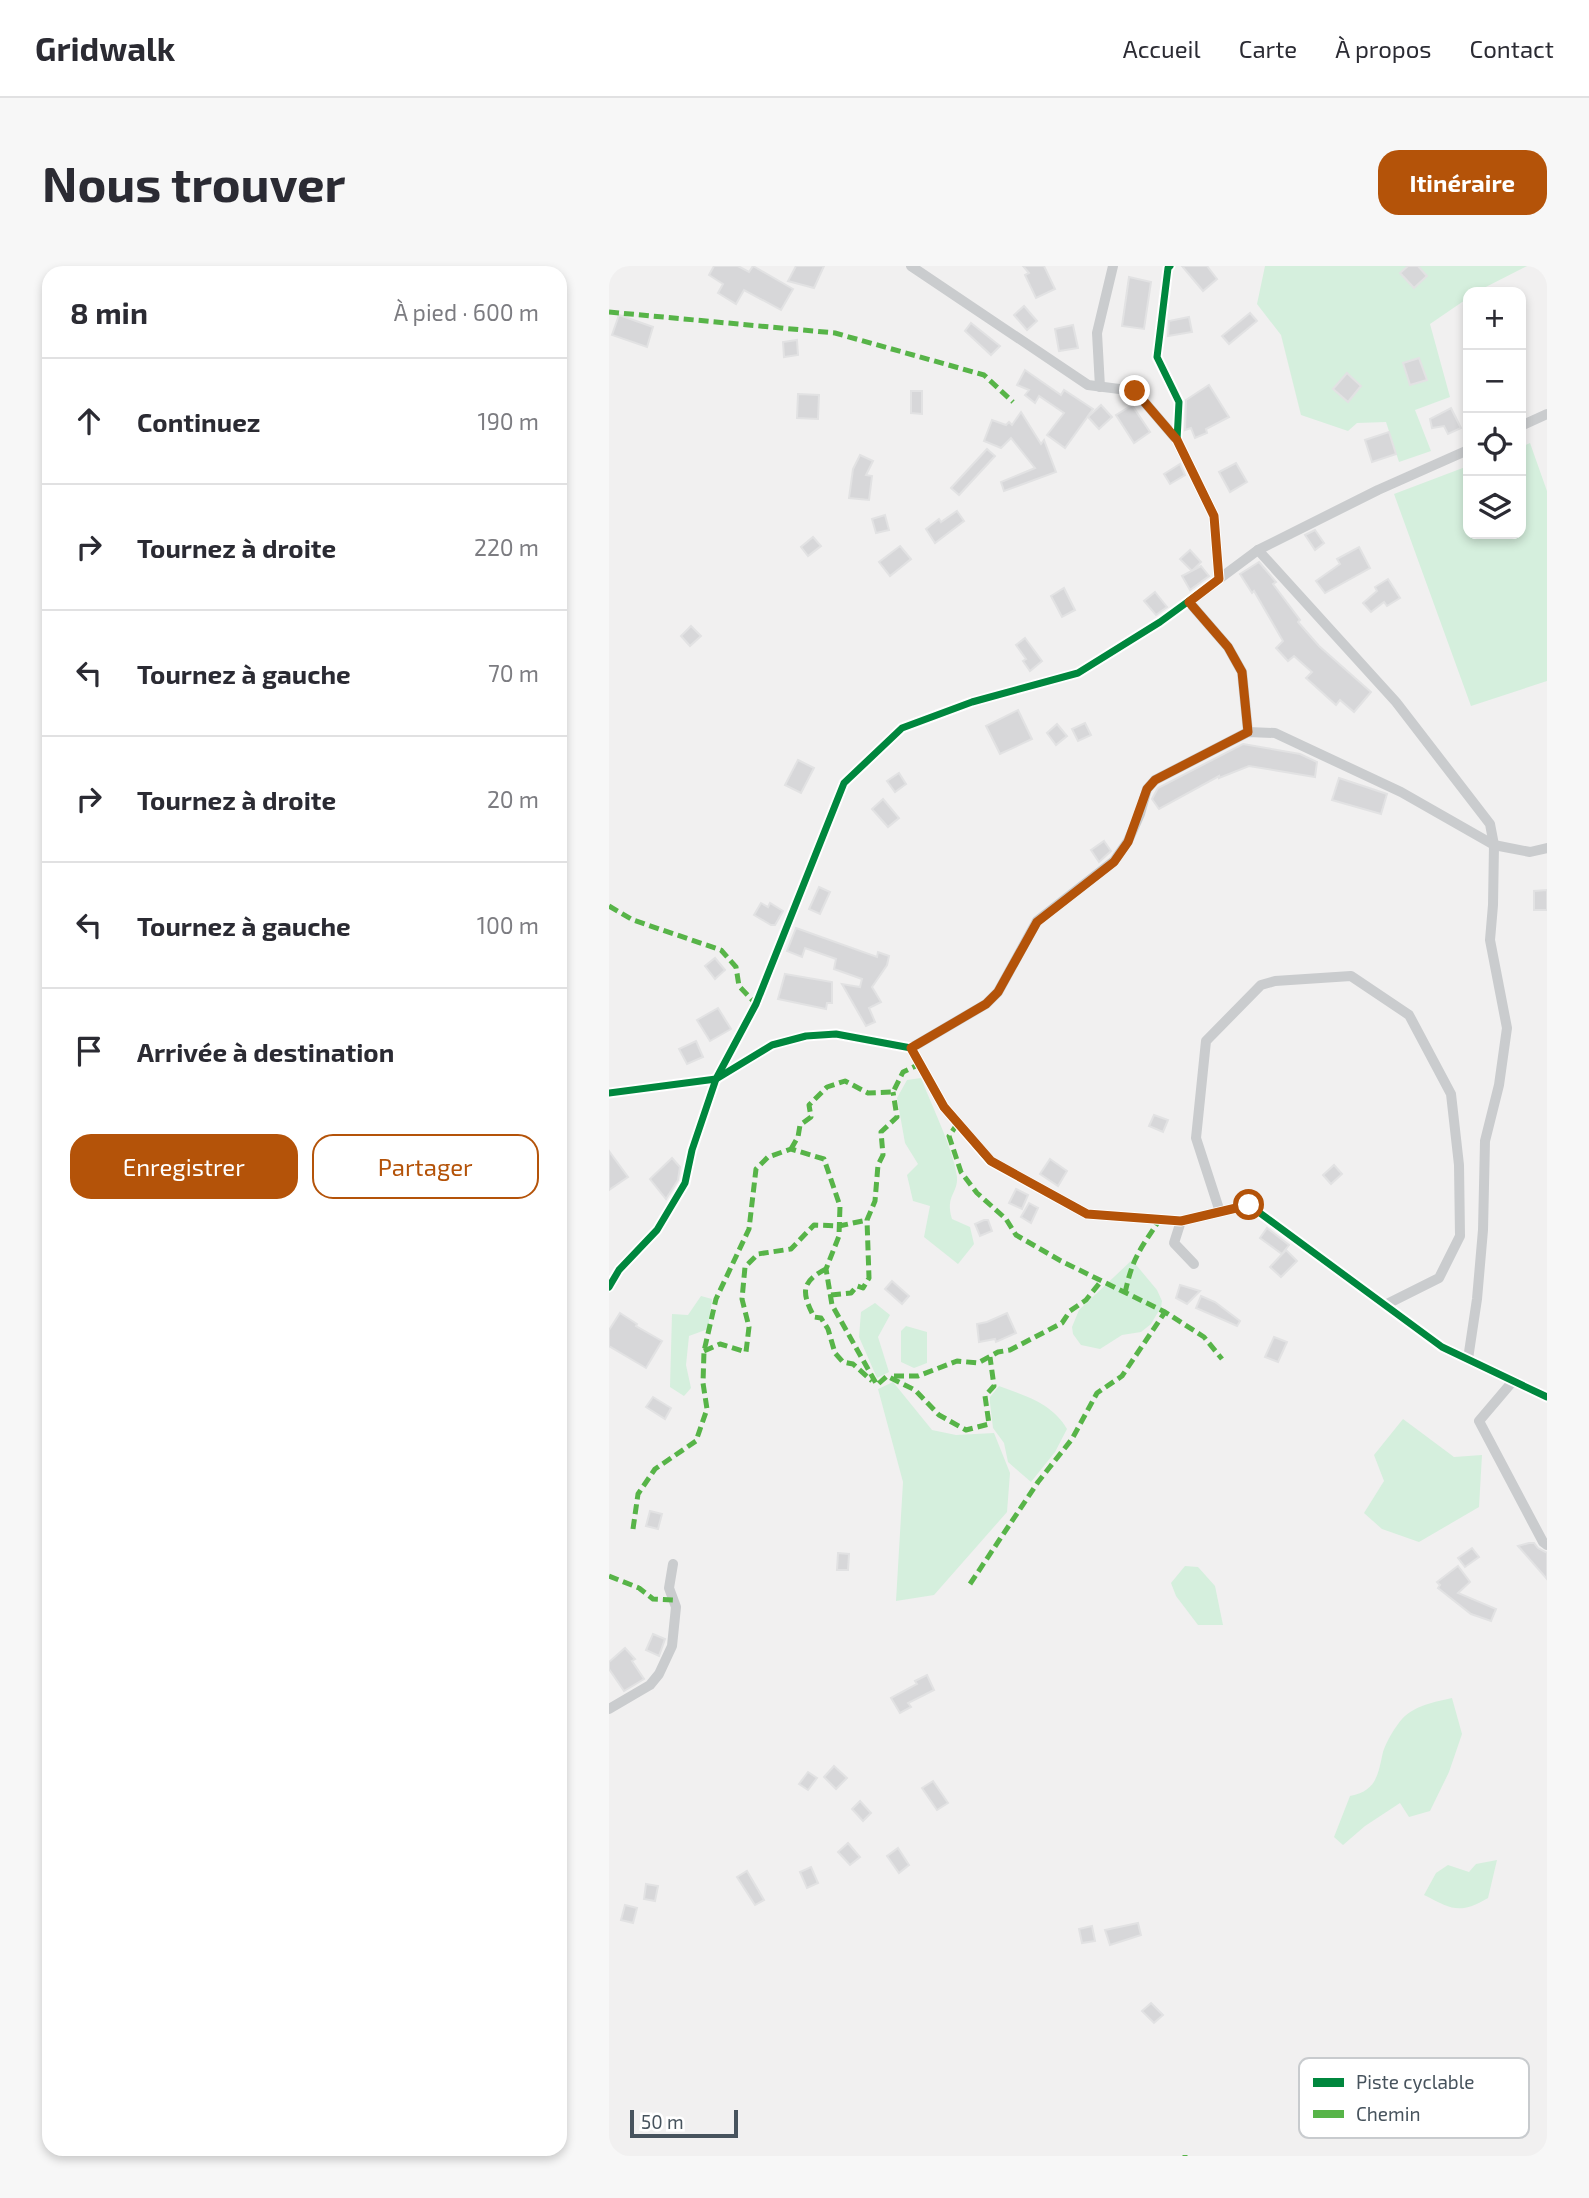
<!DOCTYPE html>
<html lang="fr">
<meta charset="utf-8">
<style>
:root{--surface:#fff;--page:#f7f7f7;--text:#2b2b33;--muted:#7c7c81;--line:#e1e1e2;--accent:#b45309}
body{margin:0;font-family:"Exo 2",sans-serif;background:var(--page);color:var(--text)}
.controls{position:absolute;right:21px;top:21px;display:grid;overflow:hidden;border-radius:14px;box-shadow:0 4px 10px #0003}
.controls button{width:63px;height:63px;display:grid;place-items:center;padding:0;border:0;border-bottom:2px solid var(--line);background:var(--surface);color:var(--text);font:35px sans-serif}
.scale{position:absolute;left:21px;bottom:18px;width:108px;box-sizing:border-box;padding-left:7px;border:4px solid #47535d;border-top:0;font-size:19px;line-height:24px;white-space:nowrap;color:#47535d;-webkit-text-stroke:5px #fff;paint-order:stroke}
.stop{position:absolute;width:21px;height:21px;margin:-16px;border:5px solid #b45309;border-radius:50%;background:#fff}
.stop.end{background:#b45309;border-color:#fff;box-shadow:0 2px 7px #0008}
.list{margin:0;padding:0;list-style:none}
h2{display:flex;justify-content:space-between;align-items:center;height:91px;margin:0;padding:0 28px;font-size:30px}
h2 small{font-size:23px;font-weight:400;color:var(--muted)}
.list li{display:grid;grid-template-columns:46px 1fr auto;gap:21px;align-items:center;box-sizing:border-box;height:126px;padding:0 28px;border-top:2px solid var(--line)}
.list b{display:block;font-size:26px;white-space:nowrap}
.list em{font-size:23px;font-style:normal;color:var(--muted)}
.actions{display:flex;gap:14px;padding:21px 28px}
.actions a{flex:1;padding:16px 0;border:2px solid var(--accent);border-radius:21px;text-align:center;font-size:24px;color:var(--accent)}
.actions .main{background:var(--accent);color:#fff}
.icon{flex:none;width:38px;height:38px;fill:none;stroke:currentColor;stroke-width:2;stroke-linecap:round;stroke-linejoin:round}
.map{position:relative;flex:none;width:938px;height:1890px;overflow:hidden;border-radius:21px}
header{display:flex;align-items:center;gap:42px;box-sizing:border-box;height:98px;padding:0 35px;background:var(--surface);border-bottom:2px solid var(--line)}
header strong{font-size:33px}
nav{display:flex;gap:38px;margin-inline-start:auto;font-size:24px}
.intro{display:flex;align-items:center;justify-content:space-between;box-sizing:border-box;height:168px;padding:0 42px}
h1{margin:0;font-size:49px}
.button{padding:18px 32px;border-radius:21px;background:var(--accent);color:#fff;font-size:24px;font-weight:700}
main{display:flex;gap:42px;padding:0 42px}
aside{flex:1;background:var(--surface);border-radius:21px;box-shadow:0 4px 10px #0003}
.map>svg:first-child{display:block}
</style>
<header>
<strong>Gridwalk</strong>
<nav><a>Accueil</a><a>Carte</a><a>À propos</a><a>Contact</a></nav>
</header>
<div class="intro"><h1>Nous trouver</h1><a class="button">Itinéraire</a></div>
<main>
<aside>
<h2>8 min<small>À pied · 600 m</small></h2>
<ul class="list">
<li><svg class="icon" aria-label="ahead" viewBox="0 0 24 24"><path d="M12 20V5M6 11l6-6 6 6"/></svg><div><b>Continuez</b></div><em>190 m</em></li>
<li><svg class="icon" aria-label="right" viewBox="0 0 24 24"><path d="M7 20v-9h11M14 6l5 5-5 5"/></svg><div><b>Tournez à droite</b></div><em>220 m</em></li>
<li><svg class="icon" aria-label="left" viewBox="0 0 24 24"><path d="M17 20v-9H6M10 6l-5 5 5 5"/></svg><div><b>Tournez à gauche</b></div><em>70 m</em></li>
<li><svg class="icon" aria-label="right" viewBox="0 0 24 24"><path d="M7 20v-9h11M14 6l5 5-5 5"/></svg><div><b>Tournez à droite</b></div><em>20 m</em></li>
<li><svg class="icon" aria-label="left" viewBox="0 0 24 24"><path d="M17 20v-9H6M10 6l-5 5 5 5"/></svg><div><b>Tournez à gauche</b></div><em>100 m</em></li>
<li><svg class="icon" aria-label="arrive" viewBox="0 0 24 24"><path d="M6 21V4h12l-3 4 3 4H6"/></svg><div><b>Arrivée à destination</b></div></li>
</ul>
<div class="actions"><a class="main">Enregistrer</a><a>Partager</a></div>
</aside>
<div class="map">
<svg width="938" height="1890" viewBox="0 0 938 1890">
<rect width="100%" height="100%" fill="#f1f0f0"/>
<g fill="#d5efdd">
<path d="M656,0H918L867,26H859V32L821,58L841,131L806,144L822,185L790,196L777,156L748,157L739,165L692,149L672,69L648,38Z"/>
<path d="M921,177L938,225V415L862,440L785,228L859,200V268H912V181Z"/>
<path d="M312,812C322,838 345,885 348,911C349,928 336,929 343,953L361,961L365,978L349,998L315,971L321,940L304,935L298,909L309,898L296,877L288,832L298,814Z"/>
<path d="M523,994L548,1024L553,1035L552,1041L542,1058L532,1066L513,1069L491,1083L472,1079L464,1068L463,1061L470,1044Z"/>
<path d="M92,1030L103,1033L99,1063L80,1070L77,1099L82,1122L75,1130L61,1121L63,1048L79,1049Z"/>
<path d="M266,1037L281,1049L269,1071L280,1106L268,1112L250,1071L252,1046Z"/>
<path d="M297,1060L318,1066V1097L305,1102L292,1096V1065Z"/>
<path d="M284,1116L323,1164L347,1169L385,1167L401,1207L398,1246L325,1329L287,1335L294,1216L269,1123Z"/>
<path d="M390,1120C416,1130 443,1137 458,1163L446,1186L422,1216L399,1196L395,1177L384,1162L381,1137V1131Z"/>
<path d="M794,1153L845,1191L873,1189L870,1241L810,1276L773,1263L755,1247L775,1215L765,1189Z"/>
<path d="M576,1300L589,1301L606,1320L614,1359H589L567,1330L562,1317Z"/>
<path d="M843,1432L853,1468L840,1506L821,1545L800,1551L791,1537L756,1560L734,1579L725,1571L741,1530C768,1525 769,1508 774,1486C777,1476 786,1461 793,1453C806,1439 826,1436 843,1432Z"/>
<path d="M888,1594L879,1632C850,1649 843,1643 815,1629L827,1607L839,1599L860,1606L867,1598Z"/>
</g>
<g fill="#d7d7d9" stroke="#e2e2e3" stroke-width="2">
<path d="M105,0H129L140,6L144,0L184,23L172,44L135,24L127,38L109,27L114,18L100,9Z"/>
<path d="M187,0H215L205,22L179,15Z"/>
<path d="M414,0H435L446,23L427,32L416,9L420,7Z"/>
<path d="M573,0H598L608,13L594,25Z"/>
<path d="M799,0H809L818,10L805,22L791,7Z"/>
<path d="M520,11L542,16L535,63L513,60Z"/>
<path d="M415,40L428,55L418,64L405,49Z"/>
<path d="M641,47L648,55L620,78L613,70Z"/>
<path d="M10,49L44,61L38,81L3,69Z"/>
<path d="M580,51L583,66L559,70L560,55Z"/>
<path d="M362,57L391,80L382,89L356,65Z"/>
<path d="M464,59L469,82L450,85L446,63Z"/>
<path d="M188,74L189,89L175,91L174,76Z"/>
<path d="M810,92L818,114L801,119L794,97Z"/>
<path d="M416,104L452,129L455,124L484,143L456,182L438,169L455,147L430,130L426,137L416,129L420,124L408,119Z"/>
<path d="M738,107L752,120L739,136L724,123Z"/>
<path d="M600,119L620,151L597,163L598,167L586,172L582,162L576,164L577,134Z"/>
<path d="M302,125H313V148L302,147Z"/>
<path d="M189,128L210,129L209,153L188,152Z"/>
<path d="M492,139L503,151L490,163L479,151Z"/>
<path d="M523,139L541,166L525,177L507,149Z"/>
<path d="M842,142L852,162L839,168L835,160L823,162L821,153Z"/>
<path d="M412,146L432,178L435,174L447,206L395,225L392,216L426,202L402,172L392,182L375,175L383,154L397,159L400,156L403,159Z"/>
<path d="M780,166L787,188L763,196L756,174Z"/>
<path d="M378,183L386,190L350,229L342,222Z"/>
<path d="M251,189L264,195L257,209L263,210L260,234L240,232L244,203Z"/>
<path d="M627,197L638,216L621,226L610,206Z"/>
<path d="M571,198L576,209L561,218L555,208Z"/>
<path d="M348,245L355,255L326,277L317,263L330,253L332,256Z"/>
<path d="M276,249L280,264L267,267L263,253Z"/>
<path d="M706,264L715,277L706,284L696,269Z"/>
<path d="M204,271L212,280L199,290L192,281Z"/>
<path d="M291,280L302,293L281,310L270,296Z"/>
<path d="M750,281L761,302L716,327L707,315L731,298L728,293Z"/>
<path d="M581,284L592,296L583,305L571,293Z"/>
<path d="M650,296L667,316L664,318L691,354L689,356L710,380L762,426L745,446L731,434L727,439L697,412L703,406L685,390L679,395L667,382L674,375L645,325L643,327L631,308Z"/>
<path d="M592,300L600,310L581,324L573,310Z"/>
<path d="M779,313L791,332L778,340L775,336L762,346L754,337L768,325L766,321Z"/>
<path d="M455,322L466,344L453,351L442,330Z"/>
<path d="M546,326L558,341L547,349L535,335Z"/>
<path d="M82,360L92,370L81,380L72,370Z"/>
<path d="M416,372L433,395L421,405L414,395L417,393L407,379Z"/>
<path d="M409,444L423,473L391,488L377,460Z"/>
<path d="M476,457L482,469L469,475L463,463Z"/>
<path d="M448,458L458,470L447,479L438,467Z"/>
<path d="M634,478L691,488L708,496L706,511L640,500L610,512V510L550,543L543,533L549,522Z"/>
<path d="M189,494L205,502L192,527L176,519Z"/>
<path d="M290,507L297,518L286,526L278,515Z"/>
<path d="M730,512L778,528L772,548L723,534Z"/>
<path d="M274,533L290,552L279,561L263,543Z"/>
<path d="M495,575L502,585L490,596L482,584Z"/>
<path d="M210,621L221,626L211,648L200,643Z"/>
<path d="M938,624V644H925V625Z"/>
<path d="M152,637L159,641L161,637L174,645L166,659H162L145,649Z"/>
<path d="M187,662L268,691L269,686L280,690L278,699L263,721L272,736L260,742L266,756L257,760L233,718L251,721L253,713L225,703L227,693L196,682L193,691L178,685Z"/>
<path d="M106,692L116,704L106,713L96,700Z"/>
<path d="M176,708L223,716V737H218L217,743L169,733Z"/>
<path d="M109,742L122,763L101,775L88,754Z"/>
<path d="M87,775L94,791L78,798L70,783Z"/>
<path d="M545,849L559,854L554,866L540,860Z"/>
<path d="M0,885L19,911L0,924Z"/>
<path d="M63,892L71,901L69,914L57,933L41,913Z"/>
<path d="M441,893L458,905L449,920L431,908Z"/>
<path d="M725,899L733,908L722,918L714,909Z"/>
<path d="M407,923L419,929L413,943L400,937Z"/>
<path d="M420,937L429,942L422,957L412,951Z"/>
<path d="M375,954H379L383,965L371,970L366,958Z"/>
<path d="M658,962L680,979L673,988L651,972Z"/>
<path d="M677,984L688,995L672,1011L661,1001Z"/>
<path d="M283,1015L300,1030L293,1038L276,1023Z"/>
<path d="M571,1019L591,1025L578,1038L567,1032Z"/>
<path d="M592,1030L606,1036L631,1055L628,1060L587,1042Z"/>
<path d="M11,1047L28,1058L27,1060L53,1075L37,1102L0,1080V1064Z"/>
<path d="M398,1047L407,1067L387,1076L386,1073L370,1076L368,1058L378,1056Z"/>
<path d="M665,1071L678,1076L669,1096L656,1091Z"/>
<path d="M44,1131L62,1142L56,1153L37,1141Z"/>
<path d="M41,1245L53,1248L49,1263L37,1260Z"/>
<path d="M920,1277H925L929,1282L938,1287V1313L909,1280Z"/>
<path d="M863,1282L870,1291L856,1301L849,1292Z"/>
<path d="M229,1287L240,1288L239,1304H228Z"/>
<path d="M849,1300L861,1316L849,1327L887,1343L882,1355L862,1348L829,1322L831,1319L828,1316Z"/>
<path d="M44,1368L56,1373L50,1390L37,1384Z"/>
<path d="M16,1382L26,1393L23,1395L35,1413L15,1425L0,1403V1396Z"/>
<path d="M318,1409L325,1424L299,1437L302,1441L291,1447L282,1432L308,1418L306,1415Z"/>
<path d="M225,1500L238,1512L227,1523L215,1511Z"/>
<path d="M199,1506L208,1512L199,1524L190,1518Z"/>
<path d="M324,1515L339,1537L328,1544L313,1522Z"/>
<path d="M251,1535L262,1547L254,1555L243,1543Z"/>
<path d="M239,1577L251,1591L241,1599L229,1586Z"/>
<path d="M289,1582L300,1599L290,1607L278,1590Z"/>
<path d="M202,1601L209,1617L198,1622L191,1606Z"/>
<path d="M138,1605L155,1634L146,1639L128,1611Z"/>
<path d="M37,1618L49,1620L46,1635L35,1633Z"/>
<path d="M16,1639L28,1642L24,1657L12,1654Z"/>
<path d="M529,1657L532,1669L501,1679L496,1664Z"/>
<path d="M483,1660L486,1675L473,1677L470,1663Z"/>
<path d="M542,1737L554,1749L545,1757L533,1745Z"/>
</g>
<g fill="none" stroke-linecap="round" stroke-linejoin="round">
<g stroke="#caccce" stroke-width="10">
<path d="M302,0L479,119L526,125L568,174"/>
<path d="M491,121L488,67L504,0"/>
<path d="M912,160L938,148"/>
<path d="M649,284L787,436L881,558L885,579L884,639L881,674L898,762L890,819L876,875L874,964L868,1033L859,1093"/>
<path d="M610,313L649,284L769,224L859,184"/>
<path d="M580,336L619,381L633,406L639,466"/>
<path d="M302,782L377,738L389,726L428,655L505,595L519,575L531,548L538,523L546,514L639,466L666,467L792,526L885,579L921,586L938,582"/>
<path d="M0,827L107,813L163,779L197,770L227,768L302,782L335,841L381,895L478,948L572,955L640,939L833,1081L938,1131"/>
<path d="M611,946L587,872L597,775L652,719L666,715L742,710L800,749L842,828L850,899L851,970L830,1012L776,1039"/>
<path d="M572,955L565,977L585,998"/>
<path d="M0,1021L10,1004L48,964L76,917L83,884L107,813L147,738L235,517L293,462L363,436L469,407L551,356L610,313L605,250L568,174L570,136L548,91L559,2L561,0"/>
<path d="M904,1115L870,1155L934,1276L938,1279"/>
<path d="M0,1443L41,1419L50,1408L63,1380L67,1341L60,1322L64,1298"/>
</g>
<g stroke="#57b448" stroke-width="5" stroke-dasharray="10 5" stroke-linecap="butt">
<path d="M0,46L226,67L375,109L404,136"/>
<path d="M0,640L24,654L112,684L127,701L130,720L147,738"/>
<path d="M349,857L340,870L352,906L368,927L397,953L407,969L452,995L556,1046L595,1071L613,1093"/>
<path d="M182,883L189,871L191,859L202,851L200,839L218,821L236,815L259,827L284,826L294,806L311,798"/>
<path d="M217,1003C191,1016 193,1027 205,1051L212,1052L219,1063L226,1087L234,1096L244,1098L263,1115"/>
<path d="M516,1027C524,990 531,984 551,953"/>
<path d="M222,1029L242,1027L248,1020L254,1022L260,1012L258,954L266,935L269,899L274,889L272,866L288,851L284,826"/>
<path d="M95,1085L111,1078L137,1086L140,1061L133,1033L136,1001L149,988L182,983L205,959L230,960L258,954"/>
<path d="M285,1110H309L348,1095L369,1097L389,1086L401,1084L453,1057L461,1045L477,1034L493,1014"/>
<path d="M24,1263L29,1228L46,1203L87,1175L98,1143L94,1117L95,1085L107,1033L140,963L147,903L159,891L182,883L215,893L231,940L230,970L217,1003L223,1039L268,1119L278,1110L306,1124L330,1149L357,1164L380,1158L376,1130L385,1120L381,1091"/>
<path d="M0,1310L30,1322L44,1333L64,1334"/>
<path d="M361,1318L429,1216L463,1173L488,1127L513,1110L556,1046"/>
<path d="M576,1890V1889"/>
</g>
<g stroke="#fff" stroke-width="11">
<g id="cycleway">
<path d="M0,827L107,813L163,779L197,770L227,768L302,782L335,841L381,895L478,948L572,955L640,939L833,1081L938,1131"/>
<path d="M0,1021L10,1004L48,964L76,917L83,884L107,813L147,738L235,517L293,462L363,436L469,407L551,356L610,313L605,250L568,174L570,136L548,91L559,2L561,0"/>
</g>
</g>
<use href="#cycleway" stroke="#00873e" stroke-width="7"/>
</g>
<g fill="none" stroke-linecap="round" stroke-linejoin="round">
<path stroke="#b45309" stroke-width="9" d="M526,125L568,174L605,250L610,313L580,336L619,381L633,406L639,466L546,514L538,523L519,576L505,596L428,656L389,726L377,738L302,782L335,841L382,895L478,948L572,955L640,939"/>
</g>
<rect x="690" y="1792" width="230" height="80" rx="10" fill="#fff" stroke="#c8cbce" stroke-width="2"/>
<rect x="704" y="1812" width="31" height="9" fill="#00873e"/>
<rect x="704" y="1844" width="31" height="8" fill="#57b448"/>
<g font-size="19" fill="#47535d">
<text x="747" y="1823">Piste cyclable</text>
<text x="747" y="1855">Chemin</text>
</g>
</svg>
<div class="controls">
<button>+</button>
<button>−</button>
<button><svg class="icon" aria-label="locate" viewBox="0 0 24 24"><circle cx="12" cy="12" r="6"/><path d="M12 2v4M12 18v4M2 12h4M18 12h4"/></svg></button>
<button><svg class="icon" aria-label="layers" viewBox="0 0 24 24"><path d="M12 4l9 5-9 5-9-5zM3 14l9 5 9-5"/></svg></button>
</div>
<div class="scale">50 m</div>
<div class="stop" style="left:640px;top:939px"></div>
<div class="stop end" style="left:526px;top:125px"></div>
</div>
</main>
